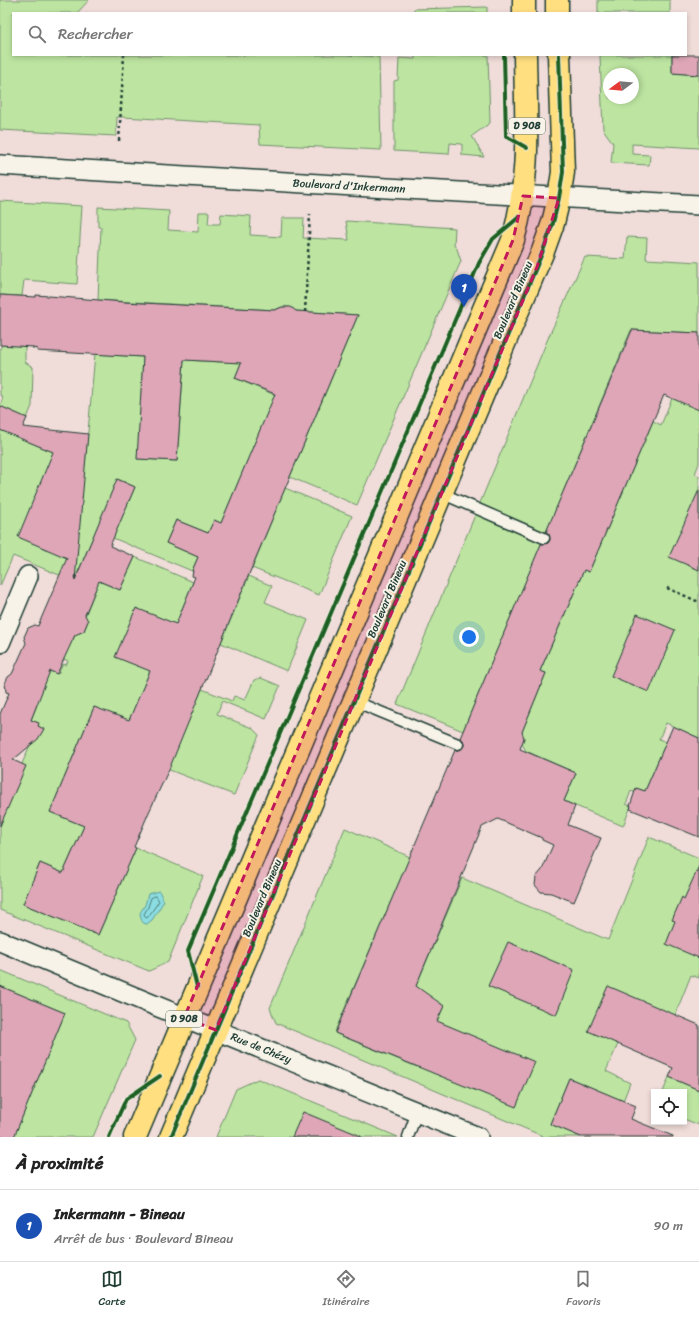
<!DOCTYPE html>
<html lang="fr">
<meta charset="utf-8">
<style>
:root{--surface:#fff;--page:#f2f2f2;--text:#222;--muted:#767676;--line:#e0e0e0;--accent:#1f3d34}
body{margin:0;font-family:Sriracha,sans-serif;background:var(--page);color:var(--text)}
.controls{position:absolute;right:12px;bottom:12px;display:grid;overflow:hidden;border-radius:0px;box-shadow:0 2px 6px #0003}
.controls button{width:36px;height:36px;display:grid;place-items:center;padding:0;border:0;border-bottom:1px solid var(--line);background:var(--surface);color:var(--text);font:20px sans-serif}
.compass{position:absolute;left:603px;top:68px;width:36px;height:36px;border-radius:50%;background:var(--surface);box-shadow:0 2px 6px #0003;rotate:254deg}
.you{position:absolute;left:469px;top:637px;width:14px;height:14px;margin:-10px;border:3px solid #fff;border-radius:50%;background:#1a73e8;box-shadow:0 0 0 6px #1a73e833}
.badge{display:grid;place-items:center;width:26px;height:26px;border-radius:50%;background:var(--accent);color:#fff;font-size:13px;font-weight:700}
.pin{position:absolute;translate:-50% -33px;filter:drop-shadow(0 1px 2px #0008)}
.pin::after{content:'';position:absolute;top:21px;width:14px;height:12px;background:inherit;clip-path:polygon(0 0,100% 0,50% 100%)}
.list{margin:0;padding:0;list-style:none}
h2{display:flex;justify-content:space-between;align-items:center;height:52px;margin:0;padding:0 16px;font-size:17px}
h2 small{font-size:13px;font-weight:400;color:var(--muted)}
.list li{display:grid;grid-template-columns:26px 1fr auto;gap:12px;align-items:center;box-sizing:border-box;height:72px;padding:0 16px;border-top:1px solid var(--line)}
.list b{display:block;font-size:15px;white-space:nowrap}
.list p{margin:0;font-size:13px;white-space:nowrap;color:var(--muted)}
.list em{font-size:13px;font-style:normal;color:var(--muted)}
.icon{flex:none;width:22px;height:22px;fill:none;stroke:currentColor;stroke-width:2;stroke-linecap:round;stroke-linejoin:round}
.map{position:relative;flex:none;width:699px;height:1137px;overflow:hidden}
.search{position:absolute;background:var(--surface);box-shadow:0 2px 6px #0003;left:12px;right:12px;top:12px;height:44px;display:flex;align-items:center;gap:10px;box-sizing:border-box;padding:0 14px;border-radius:0px;color:var(--muted);font-size:15px}
.sheet{height:124px;background:var(--surface)}
nav{display:flex;justify-content:space-around;align-items:center;box-sizing:border-box;height:56px;border-top:1px solid var(--line);background:var(--surface);font-size:11px;color:var(--muted)}
nav a{display:grid;justify-items:center;gap:2px}
nav .on{color:var(--accent)}
.map>svg:first-child{display:block}
</style>
<div class="map">
<svg width="699" height="1137" viewBox="0 0 699 1137">
<rect width="100%" height="100%" fill="#f0dcd9"/>
<filter id="ink" filterUnits="userSpaceOnUse"><feTurbulence type="fractalNoise" baseFrequency=".025" numOctaves="2"/><feDisplacementMap in="SourceGraphic" scale="8" xChannelSelector="R" yChannelSelector="G"/><feConvolveMatrix kernelMatrix="1 2 1 2 8 2 1 2 1" color-interpolation-filters="sRGB"/></filter>
<g filter="url(#ink)">
<g fill="#bde5a1" stroke="#6e916a" fill-rule="evenodd">
<path d="M0,0H89L77,13H13V55H345L379,57L381,150L260,144L259,125L123,117H117L116,136L0,130Z"/>
<rect x="598" y="0" width="72" height="13"/>
<path d="M487,7V13H414V9Z"/>
<path d="M415,55H488L490,123L472,136L484,157L462,155V144L450,143L449,154L394,151V81L398,80L399,58L415,59Z"/>
<path d="M600,55H672V73L699,75V148L632,144V154L650,155L649,165L611,163L613,143L603,129ZM609,74H633V98H609Z"/>
<path d="M0,201L82,206L77,284L24,280L22,296L0,295Z"/>
<path d="M98,207L169,211L168,230L198,232L199,212H209L208,224H220L221,214L251,216L250,235L281,237L282,218H304L303,238L349,240L346,221L455,228L454,246H456L461,261L357,505L290,477L358,315L296,311C288,305 283,306 275,310L98,300L101,227H98Z"/>
<path d="M627,237L647,238L646,259L699,262V333L631,330L463,731L397,704L549,336L585,257L625,259Z"/>
<path d="M2,345L25,346V362L33,367L32,406L27,418L0,406L3,397L0,395V349Z"/>
<path d="M95,354L143,357L138,459L177,461L184,360L222,362L225,357L241,364L235,378L275,395L221,523L214,520L208,533L176,520L166,543L198,557L192,571L113,538L135,487L118,479L74,581L13,556L0,586V430L85,465Z"/>
<path d="M675,391L679,393L677,400L688,405L694,391H699V463L695,474L699,476V738L666,723L659,739L666,742L645,791L636,788L634,792L631,791L626,804L631,806L623,826L564,801L576,773L526,751L522,744L524,738L522,732L546,673L540,671L584,570L589,572L653,421L661,425Z"/>
<path d="M285,488L352,516L319,595L252,568Z"/>
<path d="M135,557L193,582L176,624L150,671L129,721L94,707L50,812L84,826L63,873L40,863L23,904L98,935L136,848L203,876L168,962L149,971L0,910V804L22,764L32,740L35,741L38,739L41,728L38,726V723L31,720L37,705L32,703L47,670L58,674L63,664L66,665L68,661L60,657L68,638L73,640L77,632L80,633L84,631L88,621L85,616L95,591L96,580L120,590Z"/>
<path d="M249,576L272,586L265,602L308,620L287,671L221,643Z"/>
<path d="M261,678L280,686L266,719L222,701L217,714L252,728L259,735L234,795L167,769L202,689L232,701L234,696L245,700L254,680Z"/>
<path d="M345,828L410,857L336,1029L337,1034L417,1067L444,1006L439,1002L437,1004L408,1005L462,878L608,940L649,837L699,858V978L691,975L675,1015L618,1044L606,1071L630,1083L623,1101L569,1078L550,1124L581,1137H545L276,1023L270,1008Z"/>
<path d="M0,970L126,1023L135,1040L93,1137H14L65,1013L0,986Z"/>
<path d="M669,1077L699,1090V1125L684,1119V1092H663Z"/>
<path d="M258,1079L398,1137H216L236,1089Z"/>
</g>
<path fill="#8cdde2" stroke="#609d9c" d="M159,891L164,901L152,920L147,924C141,924 141,918 140,913L145,905L148,894Z"/>
<g fill="none" stroke-linecap="round" stroke-linejoin="round">
<path stroke="#4b7d7a" stroke-width="1" d="M156,896L159,901L148,917L146,918L144,914L148,907L151,898Z"/>
</g>
<g fill="#dfa6b7" stroke="#1f3d34">
<path d="M672,55H699V75L672,73Z"/>
<path d="M0,295L36,297V295L124,302L275,310L282,307H291L296,311L358,315L247,579L170,767L149,812L134,847L136,848L98,935L23,904L40,863L63,873L84,826L50,812L94,707L129,720L150,671L115,657L136,608L176,624L195,577L192,576L193,571H192L198,557L166,543L176,520L208,533L214,520L221,523L275,394L235,378L241,363L184,360L177,461L137,459L143,357L37,351V348L33,349V347L0,345Z"/>
<path d="M632,330L699,333V410L664,395L589,572L584,570L540,671L546,673L522,732L524,738L520,749L576,773L564,801L575,806L568,825L601,838L574,902L551,893L541,892L535,885L536,877L542,870L553,845L542,840V838L498,819L482,827L416,986L444,1006L437,1021L535,1062L516,1107L335,1033L455,750H459L464,746L463,740L460,738L541,544L548,543L550,540L549,534L546,532Z"/>
<path d="M0,406L27,418L23,427L88,434L75,580L117,479L135,487L110,546L135,557L120,590L99,581L85,615L88,621L84,631L75,635L57,674L50,671L31,720L39,723L38,726L44,729L38,739L13,760L26,766L0,826V714L9,693L6,692L5,683L8,677L12,674L26,643L24,637L28,628L35,625L38,626L67,558L18,537L53,452L0,430Z"/>
<path d="M699,490V570L669,557Z"/>
<path d="M637,614L675,630L649,692L611,676Z"/>
<path d="M673,726L699,738V837L630,809L631,806H630L636,788L645,791Z"/>
<path d="M699,866V958L666,944L675,921L672,920L682,897L684,899Z"/>
<path d="M508,942L574,970L556,1015L488,986Z"/>
<path d="M0,986L65,1013L14,1137H0Z"/>
<path d="M608,986L699,1025V1090L669,1077L673,1068L588,1031Z"/>
<path d="M569,1078L636,1106L631,1119L673,1136V1137H581L550,1124Z"/>
<path d="M303,1112L361,1136V1137H292Z"/>
</g>
<g fill="none" stroke-linecap="round" stroke-linejoin="round">
<g stroke="#1f3d34" stroke-width="13">
<g id="lane">
<path d="M441,493L544,538"/>
<path d="M354,701L458,744"/>
<path d="M408,1137L417,1112"/>
</g>
</g>
<g stroke="#1f3d34" stroke-width="22">
<g id="street">
<path d="M0,165L387,188L699,205"/>
<path d="M0,643L28,576"/>
<path d="M0,941L149,1003L478,1137"/>
</g>
</g>
<g stroke="#1f3d34" stroke-width="25">
<g id="primary">
<path d="M524,0V13"/>
<path d="M557,0V13"/>
<path d="M135,1137L513,240C531,178 526,118 525,55"/>
<path d="M171,1137L543,251L553,223L559,198L563,172L559,55"/>
</g>
</g>
<g stroke="#1f3d34" stroke-width="2.5" stroke-dasharray="3 3" stroke-linecap="butt">
<path d="M119,141L124,55"/>
<path d="M305,312L310,214"/>
<path d="M667,588L699,602"/>
</g>
<use href="#lane" stroke="#f7f3e8" stroke-width="10"/>
<use href="#street" stroke="#f7f3e8" stroke-width="19"/>
<use href="#primary" stroke="#ffdf80" stroke-width="22"/>
<g stroke="#f7f3e8" stroke-width="6">
<g id="cycleway">
<path d="M504,55L506,136L527,148"/>
<path d="M197,987L188,951L479,263L493,239L519,217"/>
<path d="M109,1137L126,1099L160,1076"/>
<path d="M171,1137L543,251L553,223L559,198L563,172L559,55"/>
</g>
</g>
<use href="#cycleway" stroke="#1b5e20" stroke-width="4"/>
</g>
</g>
<path fill="#c2185b" fill-opacity="0.2" stroke="#c2185b" stroke-width="3" stroke-dasharray="8 5" stroke-linejoin="round" d="M523,196L559,198L537,267L216,1030L184,1018L513,240Z"/>
<g text-anchor="middle" dominant-baseline="central" stroke-width="4" stroke-linejoin="round" paint-order="stroke">
<g fill="#f7f3e8" stroke="#60746a" stroke-width="1">
<rect x="509" y="118" width="36" height="16" rx="3"/>
<rect x="166" y="1011" width="36" height="16" rx="3"/>
</g>
<g font-size="10" font-weight="bold" fill="#1f3d34">
<text x="527" y="126">D 908</text>
<text x="184" y="1019">D 908</text>
</g>
<g font-size="11" fill="#1f3d34" stroke="#f7f3e8">
<text transform="translate(349 186) rotate(3)">Boulevard d'Inkermann</text>
<text transform="translate(513 300) rotate(-67)">Boulevard Bineau</text>
<text transform="translate(387 599) rotate(-67)">Boulevard Bineau</text>
<text transform="translate(262 898) rotate(-67)">Boulevard Bineau</text>
<text transform="translate(261 1048) rotate(22)">Rue de Chézy</text>
</g>
</g>
</svg>
<div class="controls">
<button><svg class="icon" aria-label="locate" viewBox="0 0 24 24"><circle cx="12" cy="12" r="6"/><path d="M12 2v4M12 18v4M2 12h4M18 12h4"/></svg></button>
</div>
<svg class="compass" viewBox="-18 -18 36 36"><path d="M0-13l5 13h-10z" fill="#e53935"/><path d="M0 13l5-13h-10z" fill="#767676"/></svg>
<div class="you"></div>
<div class="pin badge" style="left:464px;top:307px;background:#1a4fb4">1</div>
<div class="search"><svg class="icon" aria-label="search" viewBox="0 0 24 24"><circle cx="10" cy="10" r="6"/><path d="M15 15l6 6"/></svg>Rechercher</div>
</div>
<section class="sheet">
<h2>À proximité<small></small></h2>
<ul class="list">
<li><span class="badge" style="background:#1a4fb4">1</span><div><b>Inkermann - Bineau</b><p>Arrêt de bus · Boulevard Bineau</p></div><em>90 m</em></li>
</ul>
</section>
<nav>
<a class="on"><svg class="icon" aria-label="map" viewBox="0 0 24 24"><path d="M3 6l6-2 6 2 6-2v14l-6 2-6-2-6 2zM9 4v14M15 6v14"/></svg>Carte</a>
<a><svg class="icon" aria-label="directions" viewBox="0 0 24 24"><path d="M12 3l9 9-9 9-9-9zM9 14v-3h6M13 9l2 2-2 2"/></svg>Itinéraire</a>
<a><svg class="icon" aria-label="saved" viewBox="0 0 24 24"><path d="M7 4h10v16l-5-4-5 4z"/></svg>Favoris</a>
</nav>
